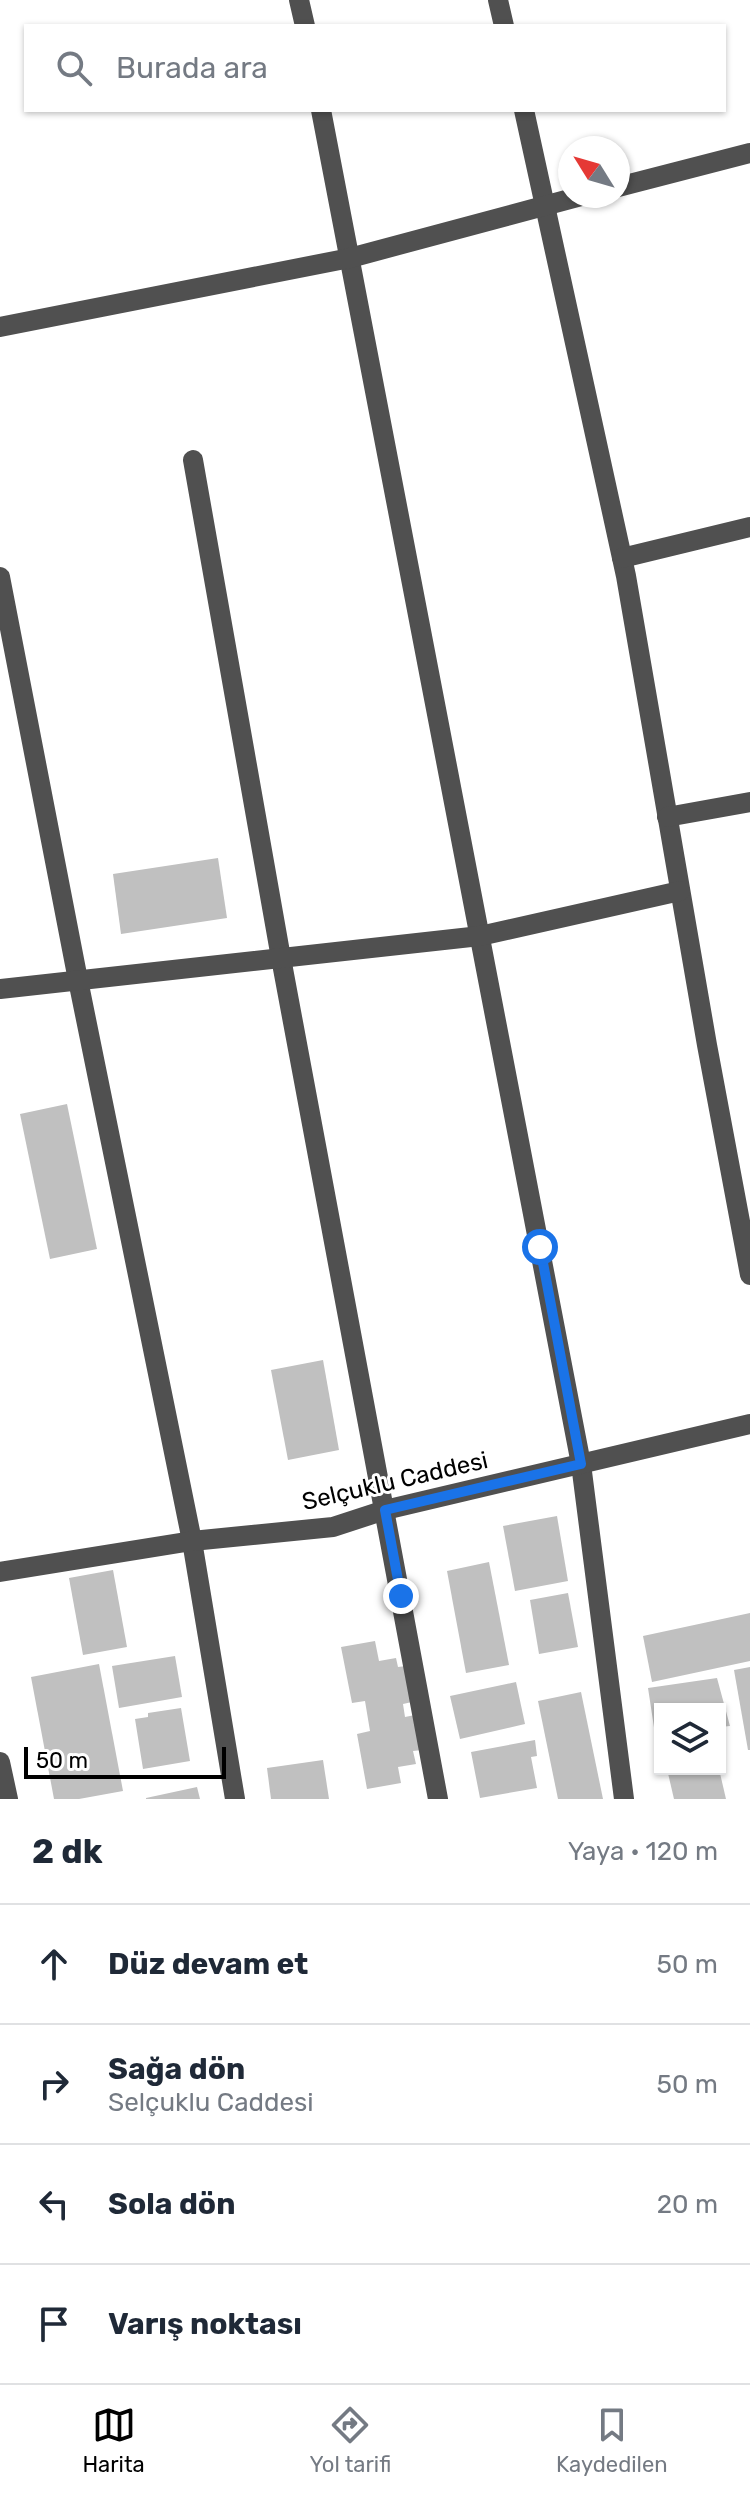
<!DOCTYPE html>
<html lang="tr">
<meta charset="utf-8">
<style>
:root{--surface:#fff;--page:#f6f6f7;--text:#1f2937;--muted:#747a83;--line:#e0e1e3;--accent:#000}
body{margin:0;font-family:Rubik,sans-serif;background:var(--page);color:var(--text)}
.controls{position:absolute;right:24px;bottom:24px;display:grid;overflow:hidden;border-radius:0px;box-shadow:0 2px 6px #0004}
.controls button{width:72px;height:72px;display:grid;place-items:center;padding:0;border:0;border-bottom:2px solid var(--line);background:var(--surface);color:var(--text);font:40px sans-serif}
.compass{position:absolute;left:558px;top:136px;width:72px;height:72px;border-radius:50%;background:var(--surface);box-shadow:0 2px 6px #0004;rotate:307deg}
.scale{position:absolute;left:24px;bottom:20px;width:202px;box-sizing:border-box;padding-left:8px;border:4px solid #000;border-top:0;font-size:22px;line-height:28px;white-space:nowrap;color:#000;-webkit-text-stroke:6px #fff;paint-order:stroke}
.stop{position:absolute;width:24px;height:24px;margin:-18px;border:6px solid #1a73e8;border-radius:50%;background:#fff}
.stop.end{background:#1a73e8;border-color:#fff;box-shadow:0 2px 8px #0008}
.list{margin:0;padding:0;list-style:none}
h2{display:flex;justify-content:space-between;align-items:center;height:104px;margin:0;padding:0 32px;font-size:34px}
h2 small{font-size:26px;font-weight:400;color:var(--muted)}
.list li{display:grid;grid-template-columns:52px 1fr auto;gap:24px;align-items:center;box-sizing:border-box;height:120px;padding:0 32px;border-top:2px solid var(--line)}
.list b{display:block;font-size:30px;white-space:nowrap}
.list p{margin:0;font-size:26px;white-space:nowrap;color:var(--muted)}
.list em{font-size:26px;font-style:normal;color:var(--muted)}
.icon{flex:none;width:44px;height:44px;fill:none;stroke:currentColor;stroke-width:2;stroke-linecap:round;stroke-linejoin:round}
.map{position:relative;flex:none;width:750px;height:1799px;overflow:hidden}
.search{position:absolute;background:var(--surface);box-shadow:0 2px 6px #0004;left:24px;right:24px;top:24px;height:88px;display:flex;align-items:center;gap:20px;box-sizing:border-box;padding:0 28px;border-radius:0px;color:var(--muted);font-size:30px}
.sheet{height:584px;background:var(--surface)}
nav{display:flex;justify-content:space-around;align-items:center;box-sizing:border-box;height:112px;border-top:2px solid var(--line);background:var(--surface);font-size:22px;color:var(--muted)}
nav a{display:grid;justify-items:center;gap:4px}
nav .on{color:var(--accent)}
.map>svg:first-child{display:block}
</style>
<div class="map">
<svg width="750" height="1799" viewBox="0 0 750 1799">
<rect width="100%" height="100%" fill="#fff"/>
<g fill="#c0c0c0">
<path d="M218,858L227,918L121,934L113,874Z"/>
<path d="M67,1104L97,1249L50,1259L20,1114Z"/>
<path d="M323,1360L339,1450L288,1460L271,1370Z"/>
<path d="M557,1516L568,1581L515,1591L503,1526Z"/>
<path d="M489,1562L509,1665L466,1673L447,1571Z"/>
<path d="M113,1570L127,1647L83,1655L69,1578Z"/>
<path d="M568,1593L578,1647L539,1654L530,1600Z"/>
<path d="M750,1613V1661L652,1682L643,1636Z"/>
<path d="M375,1641L379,1661L396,1658L398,1667L406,1666L412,1702L403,1704L405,1717L415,1715L422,1750L413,1751L416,1764L398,1767L401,1783L367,1789L357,1734L370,1731L365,1701L352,1703L341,1647Z"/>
<path d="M175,1656L182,1697L119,1708L112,1666Z"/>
<path d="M99,1664L123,1791L79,1799H54L31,1677Z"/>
<path d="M750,1667V1750H748L734,1670Z"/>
<path d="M717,1678L730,1726L720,1727V1709H660V1733L655,1734L648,1688Z"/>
<path d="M516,1682L525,1724L460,1739L450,1696Z"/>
<path d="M581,1692L603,1799H558L538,1701Z"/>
<path d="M181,1708L190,1761L143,1769L135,1719L148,1717V1713Z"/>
<path d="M535,1740L537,1756L531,1757L537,1788L480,1798L471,1752Z"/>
<path d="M323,1760L329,1799H271L267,1768Z"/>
<path d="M667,1769H719L726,1799H674Z"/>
<path d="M197,1787L200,1799H146V1798Z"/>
</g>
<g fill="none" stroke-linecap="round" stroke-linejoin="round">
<g stroke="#505050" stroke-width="20">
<path d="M299,0L305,26"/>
<path d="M498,0L504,26"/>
<path d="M321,110L581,1464L624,1799"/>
<path d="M524,110L626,576L707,1045L750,1275"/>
<path d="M618,187L750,153"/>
<path d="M0,327L350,258L581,196"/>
<path d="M193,460L281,958L438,1799"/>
<path d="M622,558L750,527"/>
<path d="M0,577L78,980L192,1541L235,1799"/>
<path d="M667,817L750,802"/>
<path d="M0,989L480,936L680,891"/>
<path d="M0,1572L192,1541L333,1527L385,1510L750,1424"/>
<path d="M0,1762L8,1799"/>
</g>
</g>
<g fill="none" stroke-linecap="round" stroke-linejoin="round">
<path stroke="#1a73e8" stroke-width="10" d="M401,1596L385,1510L581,1464L540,1247"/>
</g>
<g text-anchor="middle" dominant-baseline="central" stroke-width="6" stroke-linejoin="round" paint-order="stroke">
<g font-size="24" fill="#000" stroke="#fff">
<text transform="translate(395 1481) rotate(-13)">Selçuklu Caddesi</text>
</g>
</g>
</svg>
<div class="controls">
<button><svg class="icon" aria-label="layers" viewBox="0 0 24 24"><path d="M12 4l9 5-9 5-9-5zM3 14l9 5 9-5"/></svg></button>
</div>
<svg class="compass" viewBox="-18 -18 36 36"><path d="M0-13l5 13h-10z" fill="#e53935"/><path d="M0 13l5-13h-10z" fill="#747a83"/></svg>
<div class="scale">50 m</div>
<div class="stop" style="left:540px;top:1247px"></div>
<div class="stop end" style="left:401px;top:1596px"></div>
<div class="search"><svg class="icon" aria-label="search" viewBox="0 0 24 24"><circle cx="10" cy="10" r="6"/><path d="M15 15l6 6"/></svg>Burada ara</div>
</div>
<section class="sheet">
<h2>2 dk<small>Yaya · 120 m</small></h2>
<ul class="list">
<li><svg class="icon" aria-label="ahead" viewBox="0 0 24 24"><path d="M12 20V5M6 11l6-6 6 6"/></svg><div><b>Düz devam et</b></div><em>50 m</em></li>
<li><svg class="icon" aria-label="right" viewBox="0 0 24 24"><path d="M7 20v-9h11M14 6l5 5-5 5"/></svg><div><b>Sağa dön</b><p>Selçuklu Caddesi</p></div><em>50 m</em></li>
<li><svg class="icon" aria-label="left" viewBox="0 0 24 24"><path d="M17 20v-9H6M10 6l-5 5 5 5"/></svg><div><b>Sola dön</b></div><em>20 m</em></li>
<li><svg class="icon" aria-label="arrive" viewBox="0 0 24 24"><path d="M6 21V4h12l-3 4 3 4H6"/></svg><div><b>Varış noktası</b></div></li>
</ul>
</section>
<nav>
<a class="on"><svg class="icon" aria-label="map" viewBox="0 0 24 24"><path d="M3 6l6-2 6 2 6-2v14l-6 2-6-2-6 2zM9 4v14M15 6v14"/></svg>Harita</a>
<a><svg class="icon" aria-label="directions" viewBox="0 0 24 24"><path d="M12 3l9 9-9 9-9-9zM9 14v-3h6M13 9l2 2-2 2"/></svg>Yol tarifi</a>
<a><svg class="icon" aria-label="saved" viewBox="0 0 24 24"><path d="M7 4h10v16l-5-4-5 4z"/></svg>Kaydedilen</a>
</nav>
